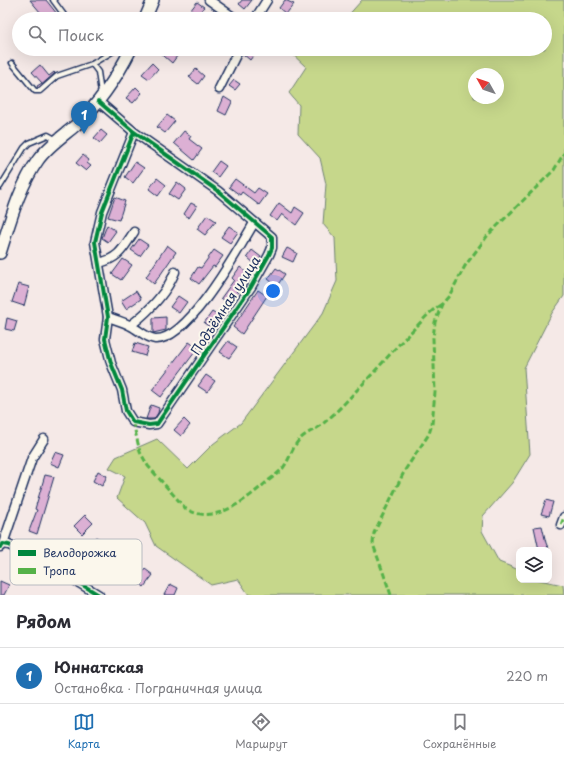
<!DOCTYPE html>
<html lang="ru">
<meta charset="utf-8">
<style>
:root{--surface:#fff;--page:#f2f2f3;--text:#2b2b33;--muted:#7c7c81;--line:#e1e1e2;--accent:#1f6fb2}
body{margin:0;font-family:"Playpen Sans",sans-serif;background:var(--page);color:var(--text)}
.controls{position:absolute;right:12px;bottom:12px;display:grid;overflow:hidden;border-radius:8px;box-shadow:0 4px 16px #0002}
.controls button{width:36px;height:36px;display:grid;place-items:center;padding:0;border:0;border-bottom:1px solid var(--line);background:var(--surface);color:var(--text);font:20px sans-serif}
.compass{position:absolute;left:468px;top:68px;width:36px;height:36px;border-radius:50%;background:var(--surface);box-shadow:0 4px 16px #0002;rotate:310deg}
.you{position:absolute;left:273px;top:291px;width:14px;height:14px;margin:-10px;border:3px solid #fff;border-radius:50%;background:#1a73e8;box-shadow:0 0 0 6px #1a73e833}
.badge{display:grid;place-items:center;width:26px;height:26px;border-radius:50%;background:var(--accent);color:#fff;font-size:13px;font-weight:700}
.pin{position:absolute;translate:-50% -33px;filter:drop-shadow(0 1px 2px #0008)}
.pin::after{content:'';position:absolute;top:21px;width:14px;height:12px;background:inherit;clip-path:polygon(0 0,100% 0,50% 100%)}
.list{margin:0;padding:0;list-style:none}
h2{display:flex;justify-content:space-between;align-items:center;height:52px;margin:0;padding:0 16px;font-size:17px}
h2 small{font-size:13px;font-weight:400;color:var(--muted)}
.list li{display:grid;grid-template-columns:26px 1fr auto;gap:12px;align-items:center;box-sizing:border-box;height:56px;padding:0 16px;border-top:1px solid var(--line)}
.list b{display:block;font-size:15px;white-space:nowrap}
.list p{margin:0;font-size:13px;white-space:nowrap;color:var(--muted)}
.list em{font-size:13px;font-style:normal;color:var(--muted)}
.icon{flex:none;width:22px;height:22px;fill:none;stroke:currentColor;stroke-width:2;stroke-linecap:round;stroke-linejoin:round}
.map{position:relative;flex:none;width:564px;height:595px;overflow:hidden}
.search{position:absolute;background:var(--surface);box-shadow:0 4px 16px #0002;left:12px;right:12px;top:12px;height:44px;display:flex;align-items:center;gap:10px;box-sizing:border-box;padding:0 14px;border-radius:22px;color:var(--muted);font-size:15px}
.sheet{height:108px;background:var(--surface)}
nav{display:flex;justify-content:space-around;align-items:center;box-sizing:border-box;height:56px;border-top:1px solid var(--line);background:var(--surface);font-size:11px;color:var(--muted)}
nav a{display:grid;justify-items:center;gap:2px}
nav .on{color:var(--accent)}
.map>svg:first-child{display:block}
</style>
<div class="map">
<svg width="564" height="595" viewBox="0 0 564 595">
<rect width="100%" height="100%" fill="#f5e9e7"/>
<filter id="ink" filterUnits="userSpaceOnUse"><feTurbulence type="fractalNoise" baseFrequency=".025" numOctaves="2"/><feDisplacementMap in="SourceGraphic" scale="8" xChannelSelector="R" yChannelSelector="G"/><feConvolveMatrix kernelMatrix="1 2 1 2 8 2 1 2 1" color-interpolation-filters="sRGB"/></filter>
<g filter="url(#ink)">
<path fill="#c6d78b" stroke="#708374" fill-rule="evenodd" d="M362,0H564V296L552,313L524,368L530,454L512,483L483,516L482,531L499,562L519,570V580H539L563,585L564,595H249L238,579L211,585L156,546L145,523L117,498L125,476L109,468L116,457L157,439L188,469L213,444L241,423L323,313L337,281L335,238L323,224L326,184L320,158L298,134L299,105L289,93L306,67L287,49H545V19H345ZM474,74H498V98H474Z"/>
<g fill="#dcb0d4" stroke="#1b2f5e">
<path d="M30,0H46L61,19H46Z"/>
<path d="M242,0H252L245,9L239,4Z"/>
<path d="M285,0L294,4L286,14L279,8Z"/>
<path d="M197,2L204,7L196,16L190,11Z"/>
<path d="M156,49H177L180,52L172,63Z"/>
<path d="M246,49H258L250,60L243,54Z"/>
<path d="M152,63L158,69L149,79L142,74Z"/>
<path d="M40,65L49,76L54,72L55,73L38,88L37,86L42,83L32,72Z"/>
<path d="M196,69L204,76L198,84L189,77Z"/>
<path d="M234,80L240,84L235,90L229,86Z"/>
<path d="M136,87L142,93L133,103L126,98Z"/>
<path d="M224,97L232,102L226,115L218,111Z"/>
<path d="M167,115L175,121L165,133L157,127Z"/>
<path d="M101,130L107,135L100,143L94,138Z"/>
<path d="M184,131L191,136L189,139L202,149L194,160L174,143Z"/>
<path d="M83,155L89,160L87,163L91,166L86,171L76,163Z"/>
<path d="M219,161L226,166L218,177L211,172Z"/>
<path d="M135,162L144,168L133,183L125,177Z"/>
<path d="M157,178L166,185L158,196L149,189Z"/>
<path d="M235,179L254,193L258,188L267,194L259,205L242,192L240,195L229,187Z"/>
<path d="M177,182L186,189L178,200L169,194Z"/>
<path d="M115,197L125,201L119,220L108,217Z"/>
<path d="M191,203L197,206L189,218L184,214Z"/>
<path d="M279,203L292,213L295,207L304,213L296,225L282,214L277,221L270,216Z"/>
<path d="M207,215L216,221L205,235L197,229Z"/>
<path d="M107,225L116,231L108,242L102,238Z"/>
<path d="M229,226L238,232L230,243L221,237Z"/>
<path d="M139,239L148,245L140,256L131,250Z"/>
<path d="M167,245L176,252L154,284L146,277Z"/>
<path d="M287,248L297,253L293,262L282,257Z"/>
<path d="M214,250L223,256L215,267L213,266L199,284L191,278L198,267L201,268Z"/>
<path d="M252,250L261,257L256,265L247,257Z"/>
<path d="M123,259L132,265L121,280L112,274Z"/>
<path d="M240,267L248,274L236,291L238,293L230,304L221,298L234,280L232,278Z"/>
<path d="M276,268L285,274L277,286L268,279Z"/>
<path d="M18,284L29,287L24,306L12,302Z"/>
<path d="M258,290L267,296L242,334L233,327Z"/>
<path d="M136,291L141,299L126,309L121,301Z"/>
<path d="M178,296L187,302L179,313L170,307Z"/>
<path d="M212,312L221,318L213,329L204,323Z"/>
<path d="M166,317V330L153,333V318Z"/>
<path d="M7,318L17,321L14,331L5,329Z"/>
<path d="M228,341L237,347L229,358L220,352Z"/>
<path d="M189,342L198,348L161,397L152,390Z"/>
<path d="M135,343L148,347L145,356L132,352Z"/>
<path d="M206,375L215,381L207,392L198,386Z"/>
<path d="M151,405L159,408L158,413L154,419H146Z"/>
<path d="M184,419L190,425L181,436L174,430Z"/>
<path d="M55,452L64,455L59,467L50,463Z"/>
<path d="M98,471L107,476L102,486L93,481Z"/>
<path d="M45,475L54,477L37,534L29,531L37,510L35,509Z"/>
<path d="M546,500L553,502L549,516L541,514Z"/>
<path d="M85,515L93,523L82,534L74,526Z"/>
<path d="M542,526L546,543L549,550H539L534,527Z"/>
<path d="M96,537L103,541L94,553L88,548Z"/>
<path d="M131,563L143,572L145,569L153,575L144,587L125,570Z"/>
<path d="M0,581L9,585L4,595H0Z"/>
<path d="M170,584L178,588L175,595H164Z"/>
</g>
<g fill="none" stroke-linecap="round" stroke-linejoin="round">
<g stroke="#1b2f5e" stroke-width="7">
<g id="service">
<path d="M53,0L67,19"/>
<path d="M12,63L35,91H40L57,76L92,64L117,49"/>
<path d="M92,64L98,72L101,93"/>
<path d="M0,187L24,148L29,143L48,135L57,140"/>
</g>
</g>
<g stroke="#1b2f5e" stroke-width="11">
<g id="minor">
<path d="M209,0L236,19"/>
<path d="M255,19L267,0"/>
<path d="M219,89L239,49"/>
<path d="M98,101L134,132L218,191L272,237V248L269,255L251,287L157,424L149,425L133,422L126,411L122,390L111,363L105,339L108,317L95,242L102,212L134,132"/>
<path d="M99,263C120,258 123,248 134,232"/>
<path d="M108,317C116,320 124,322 131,326C139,330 146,338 155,339C188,341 238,250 254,223"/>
<path d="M131,325C149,311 166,294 175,272"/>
<path d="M561,525L564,517"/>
<path d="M3,544L32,458L44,439"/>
<path d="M0,547L3,544L9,545L48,564L99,595"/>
</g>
</g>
<g stroke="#1b2f5e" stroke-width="14">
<g id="secondary">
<path d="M145,19L153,0"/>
<path d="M0,253C10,222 19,187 38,160C48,146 63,136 76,125C99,104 117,77 131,49"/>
</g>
</g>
<use href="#service" stroke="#fbf7ec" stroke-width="4"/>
<use href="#minor" stroke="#fbf7ec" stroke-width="8"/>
<use href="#secondary" stroke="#fbf7ec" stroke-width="11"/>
<g stroke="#55b248" stroke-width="3" stroke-dasharray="6 3" stroke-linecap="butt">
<path d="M133,422L140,452L148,466L186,509C214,525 241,503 262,486C268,480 277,475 283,468C290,459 292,447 300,439C306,433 313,431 320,426C333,416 346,402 357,390C378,369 396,346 417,326C426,317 430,311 442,304"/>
<path d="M561,525L564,517"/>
<path d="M391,595L373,544L374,533L405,470L429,434L432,424L435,392L433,338L435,322L442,304L449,296L465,266L488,235L554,170L564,153"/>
</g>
<g stroke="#fbf7ec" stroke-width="6">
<g id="cycleway">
<path d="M98,101L134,132L218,191L272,237V248L269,255L251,287L157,424L149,425L133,422L126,411L122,390L111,363L105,339L108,317L95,242L102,212L134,132"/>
<path d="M0,547L3,544L9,545L48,564L99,595"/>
</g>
</g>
<use href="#cycleway" stroke="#00873e" stroke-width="4"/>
</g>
</g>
<g text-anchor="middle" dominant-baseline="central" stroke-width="4" stroke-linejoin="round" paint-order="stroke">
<g font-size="13" fill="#1b2f5e" stroke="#fbf7ec">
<text transform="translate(225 305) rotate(-57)">Подъёмная улица</text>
</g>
</g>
<rect x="10" y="539" width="132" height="46" rx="6" fill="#fbf7ec" stroke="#b8bbc1" stroke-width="1"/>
<rect x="18" y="550" width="18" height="6" fill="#00873e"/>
<rect x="18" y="568" width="18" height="6" fill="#55b248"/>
<g font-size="11" fill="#1b2f5e">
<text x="43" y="557">Велодорожка</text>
<text x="43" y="575">Тропа</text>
</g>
</svg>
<div class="controls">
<button><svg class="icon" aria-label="layers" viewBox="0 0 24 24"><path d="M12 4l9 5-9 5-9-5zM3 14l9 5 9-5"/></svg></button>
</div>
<svg class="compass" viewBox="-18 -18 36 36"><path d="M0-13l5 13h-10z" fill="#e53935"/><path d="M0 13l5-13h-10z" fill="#7c7c81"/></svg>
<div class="you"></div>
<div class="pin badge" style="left:84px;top:134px">1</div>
<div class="search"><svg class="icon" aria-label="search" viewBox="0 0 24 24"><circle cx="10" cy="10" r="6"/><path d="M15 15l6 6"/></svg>Поиск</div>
</div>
<section class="sheet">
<h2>Рядом<small></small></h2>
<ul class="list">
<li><span class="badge">1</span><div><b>Юннатская</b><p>Остановка · Пограничная улица</p></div><em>220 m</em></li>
</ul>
</section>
<nav>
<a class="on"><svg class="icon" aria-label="map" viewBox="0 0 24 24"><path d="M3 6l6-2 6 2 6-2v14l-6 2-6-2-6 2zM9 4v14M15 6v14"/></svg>Карта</a>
<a><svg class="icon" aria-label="directions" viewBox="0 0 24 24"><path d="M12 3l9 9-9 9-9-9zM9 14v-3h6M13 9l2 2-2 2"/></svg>Маршрут</a>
<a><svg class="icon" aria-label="saved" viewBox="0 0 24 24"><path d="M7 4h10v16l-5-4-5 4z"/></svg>Сохранённые</a>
</nav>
